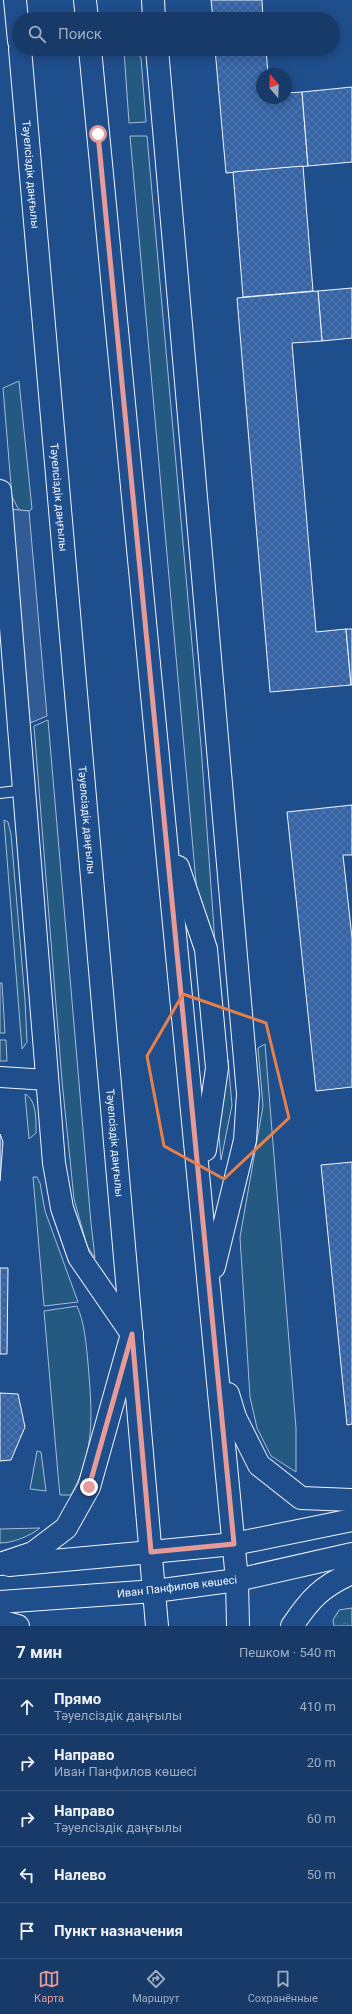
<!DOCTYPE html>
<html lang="ru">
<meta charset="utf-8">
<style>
:root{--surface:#173a69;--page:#244571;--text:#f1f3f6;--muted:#9eadc0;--line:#36547d;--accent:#e69b98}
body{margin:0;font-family:Roboto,sans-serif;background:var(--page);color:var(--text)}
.compass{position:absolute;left:256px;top:68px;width:36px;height:36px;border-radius:50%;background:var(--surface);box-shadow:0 2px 10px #0003;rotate:341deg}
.stop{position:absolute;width:12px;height:12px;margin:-9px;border:3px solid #e69b98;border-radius:50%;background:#fff}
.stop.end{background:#e69b98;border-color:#fff;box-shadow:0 1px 4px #0008}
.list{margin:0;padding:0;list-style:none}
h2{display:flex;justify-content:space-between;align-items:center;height:52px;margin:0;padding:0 16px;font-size:17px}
h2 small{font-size:13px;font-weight:400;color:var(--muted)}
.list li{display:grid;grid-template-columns:26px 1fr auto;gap:12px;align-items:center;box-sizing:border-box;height:56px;padding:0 16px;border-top:1px solid var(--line)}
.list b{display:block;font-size:15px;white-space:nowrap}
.list p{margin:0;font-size:13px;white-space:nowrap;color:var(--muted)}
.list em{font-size:13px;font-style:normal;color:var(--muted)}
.icon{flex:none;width:22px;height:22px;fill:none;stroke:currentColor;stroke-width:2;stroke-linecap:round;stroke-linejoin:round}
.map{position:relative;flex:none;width:352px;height:1626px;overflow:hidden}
.search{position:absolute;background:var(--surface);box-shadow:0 2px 10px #0003;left:12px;right:12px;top:12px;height:44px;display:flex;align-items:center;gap:10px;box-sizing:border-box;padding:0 14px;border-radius:22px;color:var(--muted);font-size:15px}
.sheet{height:332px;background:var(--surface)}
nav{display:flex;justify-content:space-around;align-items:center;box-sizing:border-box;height:56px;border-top:1px solid var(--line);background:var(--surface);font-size:11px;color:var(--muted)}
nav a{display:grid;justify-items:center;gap:2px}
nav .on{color:var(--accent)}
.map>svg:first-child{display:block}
</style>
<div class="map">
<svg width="352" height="1626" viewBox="0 0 352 1626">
<defs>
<pattern id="park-crowns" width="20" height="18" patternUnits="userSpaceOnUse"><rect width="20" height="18" fill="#245a82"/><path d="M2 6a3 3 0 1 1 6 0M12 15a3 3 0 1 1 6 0" fill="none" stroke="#447295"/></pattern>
<pattern id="building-cross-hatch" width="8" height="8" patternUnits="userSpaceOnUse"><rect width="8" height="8" fill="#3563a3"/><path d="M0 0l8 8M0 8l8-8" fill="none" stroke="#537ab1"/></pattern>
</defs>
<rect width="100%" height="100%" fill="#1f4e8c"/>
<g fill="#245a82" stroke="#a8bbd7">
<path d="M135,49L141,58L146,122L129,123L124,51Z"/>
<path d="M130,136H147L201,746L216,957L197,894Z"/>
<path d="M19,381L32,509L29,511L19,510L12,497L3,388Z"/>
<path d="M48,720L91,1223L95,1258L87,1246L74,1199L62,1081L34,726Z"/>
<path d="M4,820L8,822L11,834L25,1000L27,1042L22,1049Z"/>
<path d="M0,983H2L5,1033H0Z"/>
<path d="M0,1040H6L7,1061H0Z"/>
<path d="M265,1044L296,1428V1472L271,1456L257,1428L250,1397L240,1237L263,1106L258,1048Z"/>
<path d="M228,1060L232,1105L221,1160L218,1124Z"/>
<path d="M25,1094C37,1100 36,1121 36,1133L29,1139Z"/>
<path d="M33,1177H37L40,1183L45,1211L78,1302L44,1306Z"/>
<path d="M77,1306C85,1324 86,1344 88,1363C92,1412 96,1450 71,1495H60L59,1486L44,1311Z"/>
<path d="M37,1451L41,1452L46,1491L30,1489Z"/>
<path d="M40,1528C30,1536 13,1543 0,1543V1529Z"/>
</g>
<path fill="url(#park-crowns)" stroke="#a8bbd7" d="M352,1608V1626H334L333,1620L339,1610Z"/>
<path fill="#305b95" stroke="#a8bbd7" d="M11,509L29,511L47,716L30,723Z"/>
<g fill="url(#building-cross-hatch)" stroke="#f2f6ff">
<path d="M211,0H262L263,19H213Z"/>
<path d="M215,49H266L268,74H262V98H286V93L302,92L308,166L226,173Z"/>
<path d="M352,87V162L308,166L302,92Z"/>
<path d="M303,166L313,291L243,297L233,172Z"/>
<path d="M352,288V338L322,341L318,291Z"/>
<path d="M318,291L322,341L292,343L316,632L346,629L351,685L270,692L237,298Z"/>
<path d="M346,629H352V685H351Z"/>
<path d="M352,805V855H343L352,938V1087L316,1091L287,812Z"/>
<path d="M0,1134L3,1142L0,1181Z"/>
<path d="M352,1162V1424L347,1425L321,1165Z"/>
<path d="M0,1268H8L7,1354H0Z"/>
<path d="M0,1393L18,1394L25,1427L11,1460L0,1461Z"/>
</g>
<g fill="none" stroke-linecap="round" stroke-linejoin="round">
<g stroke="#f2f6ff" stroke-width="12">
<path id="service" d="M0,793L25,790"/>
</g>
<g stroke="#f2f6ff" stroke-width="22">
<path id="minor" d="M0,1077L48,1080"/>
</g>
<g stroke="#f2f6ff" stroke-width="24">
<g id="tertiary">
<path d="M234,1544L352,1520"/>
<path d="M9,1565L151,1552"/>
<path d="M237,1580L352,1554"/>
<path d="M0,1602L155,1591"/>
</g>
</g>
<g stroke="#f2f6ff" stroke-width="24">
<g id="secondary">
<path d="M15,0L19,41"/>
<path d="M85,0L87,19"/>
<path d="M153,0L154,19"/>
<path id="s1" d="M20,49L157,1626"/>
<path d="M90,49L237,1580L238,1626"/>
<path d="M157,49L248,1094L245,1140L214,1267"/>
<path d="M0,491L54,1163L62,1208L79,1257L132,1334L89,1487L66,1528L33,1553L0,1564"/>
<path d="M178,867L206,949L217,1068L205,1150"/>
<path d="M228,1394L235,1417L259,1465L301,1498L352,1500"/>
<path d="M151,1552L234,1544"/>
<path d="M155,1591L237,1580"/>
<path d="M0,1621L18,1626"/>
<path d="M292,1626C310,1599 322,1586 352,1573"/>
</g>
</g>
<use href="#service" stroke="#1f4e8c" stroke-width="10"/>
<use href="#minor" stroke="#1f4e8c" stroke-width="20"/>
<use href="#tertiary" stroke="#1f4e8c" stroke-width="22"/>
<use href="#secondary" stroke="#1f4e8c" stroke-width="22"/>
</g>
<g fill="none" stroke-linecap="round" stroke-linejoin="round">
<path stroke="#e69b98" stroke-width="5" d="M89,1487L132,1334L151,1552L234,1544L98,134"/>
</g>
<path fill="none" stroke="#ea8049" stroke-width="3" stroke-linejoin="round" d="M183,994L266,1023L289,1118L224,1179L164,1146L147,1056Z"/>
<g text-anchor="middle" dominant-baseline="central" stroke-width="3" stroke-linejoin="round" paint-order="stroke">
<g font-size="11" fill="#f2f6ff" stroke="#1f4e8c">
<text stroke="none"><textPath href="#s1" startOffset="126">Тәуелсіздік даңғылы</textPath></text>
<text stroke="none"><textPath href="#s1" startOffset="450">Тәуелсіздік даңғылы</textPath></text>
<text stroke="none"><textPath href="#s1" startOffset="774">Тәуелсіздік даңғылы</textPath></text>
<text stroke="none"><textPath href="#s1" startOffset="1098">Тәуелсіздік даңғылы</textPath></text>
<text transform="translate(177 1587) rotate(-7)">Иван Панфилов көшесі</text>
</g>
</g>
</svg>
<svg class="compass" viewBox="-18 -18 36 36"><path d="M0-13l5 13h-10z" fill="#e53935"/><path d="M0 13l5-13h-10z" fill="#9eadc0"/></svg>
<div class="stop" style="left:98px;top:134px"></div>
<div class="stop end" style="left:89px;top:1487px"></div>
<div class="search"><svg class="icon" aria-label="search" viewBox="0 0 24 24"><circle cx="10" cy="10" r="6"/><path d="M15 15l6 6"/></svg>Поиск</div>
</div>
<section class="sheet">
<h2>7 мин<small>Пешком · 540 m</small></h2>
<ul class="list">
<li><svg class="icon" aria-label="ahead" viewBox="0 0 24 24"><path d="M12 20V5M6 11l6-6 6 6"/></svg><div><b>Прямо</b><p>Тәуелсіздік даңғылы</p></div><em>410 m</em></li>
<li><svg class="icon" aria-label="right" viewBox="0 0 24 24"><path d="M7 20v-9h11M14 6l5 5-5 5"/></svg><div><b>Направо</b><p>Иван Панфилов көшесі</p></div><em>20 m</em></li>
<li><svg class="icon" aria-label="right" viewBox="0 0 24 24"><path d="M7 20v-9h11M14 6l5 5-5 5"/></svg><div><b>Направо</b><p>Тәуелсіздік даңғылы</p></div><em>60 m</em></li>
<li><svg class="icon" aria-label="left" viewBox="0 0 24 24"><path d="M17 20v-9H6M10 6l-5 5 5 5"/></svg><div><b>Налево</b></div><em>50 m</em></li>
<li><svg class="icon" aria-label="arrive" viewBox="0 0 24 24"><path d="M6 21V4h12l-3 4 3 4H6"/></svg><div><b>Пункт назначения</b></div></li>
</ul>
</section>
<nav>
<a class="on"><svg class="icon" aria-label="map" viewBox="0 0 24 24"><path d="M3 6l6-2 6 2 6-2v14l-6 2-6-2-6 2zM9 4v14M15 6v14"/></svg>Карта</a>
<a><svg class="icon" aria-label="directions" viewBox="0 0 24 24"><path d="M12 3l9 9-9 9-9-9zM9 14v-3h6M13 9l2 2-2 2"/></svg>Маршрут</a>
<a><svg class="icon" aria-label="saved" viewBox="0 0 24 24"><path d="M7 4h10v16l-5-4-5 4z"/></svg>Сохранённые</a>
</nav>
